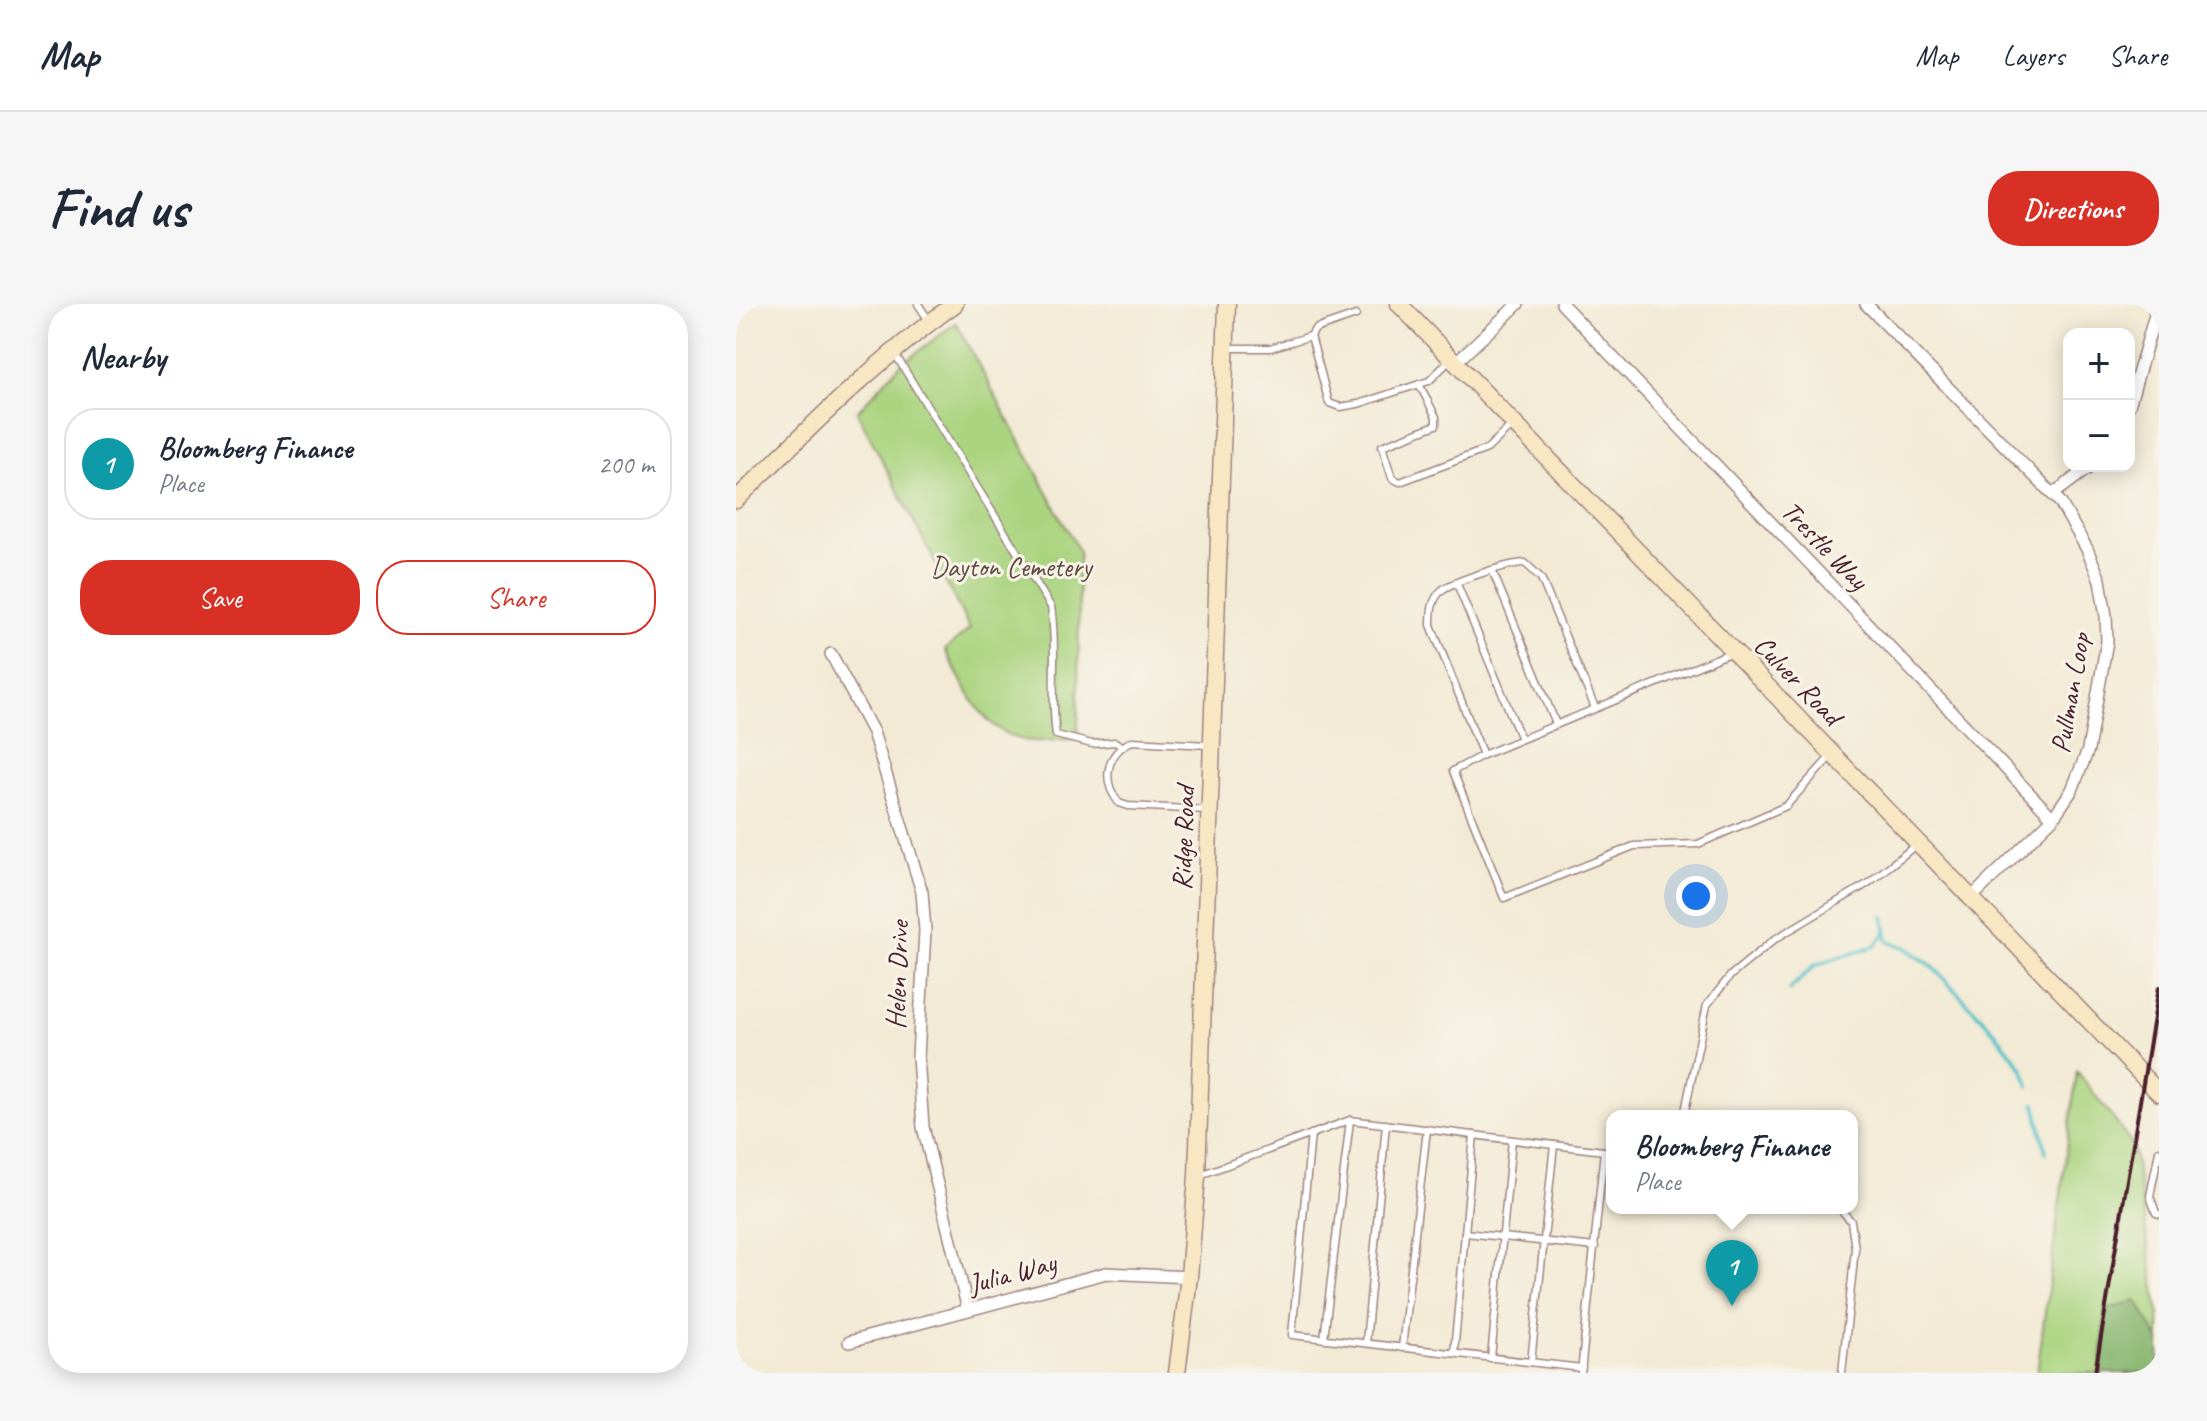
<!DOCTYPE html>
<meta charset="utf-8">
<style>
:root{--surface:#fff;--page:#f6f6f7;--text:#1f2937;--muted:#747a83;--line:#e0e1e3;--accent:#d93025}
body{margin:0;font-family:Caveat,sans-serif;background:var(--page);color:var(--text)}
.controls{position:absolute;right:24px;top:24px;display:grid;overflow:hidden;border-radius:16px;box-shadow:0 4px 20px #0003}
.controls button{width:72px;height:72px;display:grid;place-items:center;padding:0;border:0;border-bottom:2px solid var(--line);background:var(--surface);color:var(--text);font:40px sans-serif}
.you{position:absolute;left:960px;top:592px;width:28px;height:28px;margin:-20px;border:6px solid #fff;border-radius:50%;background:#1a73e8;box-shadow:0 0 0 12px #1a73e833}
.badge{display:grid;place-items:center;width:52px;height:52px;border-radius:50%;background:var(--accent);color:#fff;font-size:26px;font-weight:700}
.pin{position:absolute;translate:-50% -66px;filter:drop-shadow(0 2px 4px #0008)}
.pin::after{content:'';position:absolute;top:42px;width:28px;height:24px;background:inherit;clip-path:polygon(0 0,100% 0,50% 100%)}
.popup{position:absolute;left:870px;top:806px;width:252px;height:104px;box-sizing:border-box;display:grid;place-content:center;border-radius:16px;background:var(--surface);filter:drop-shadow(0 2px 6px #0005);font-size:26px;white-space:nowrap;color:var(--muted)}
.popup b{font-size:30px;color:var(--text)}
.popup::after{content:'';position:absolute;left:50%;top:100%;margin-left:-16px;border:16px solid transparent;border-top-color:var(--surface)}
.list{margin:0;padding:0;list-style:none}
h2{display:flex;justify-content:space-between;align-items:center;height:104px;margin:0;padding:0 32px;font-size:34px}
h2 small{font-size:26px;font-weight:400;color:var(--muted)}
.list li{display:grid;grid-template-columns:52px 1fr auto;gap:24px;align-items:center;box-sizing:border-box;height:112px;margin:0 16px 16px;padding:0 16px;border:2px solid var(--line);border-radius:32px}
.list b{display:block;font-size:30px;white-space:nowrap}
.list p{margin:0;font-size:26px;white-space:nowrap;color:var(--muted)}
.list em{font-size:26px;font-style:normal;color:var(--muted)}
.actions{display:flex;gap:16px;padding:24px 32px}
.actions a{flex:1;padding:18px 0;border:2px solid var(--accent);border-radius:32px;text-align:center;font-size:28px;color:var(--accent)}
.actions .main{background:var(--accent);color:#fff}
.map{position:relative;flex:none;width:1423px;height:1069px;overflow:hidden;border-radius:32px}
header{display:flex;align-items:center;gap:48px;box-sizing:border-box;height:112px;padding:0 40px;background:var(--surface);border-bottom:2px solid var(--line)}
header strong{font-size:38px}
nav{display:flex;gap:44px;margin-inline-start:auto;font-size:28px}
.intro{display:flex;align-items:center;justify-content:space-between;box-sizing:border-box;height:192px;padding:0 48px}
h1{margin:0;font-size:56px}
.button{padding:20px 36px;border-radius:32px;background:var(--accent);color:#fff;font-size:28px;font-weight:700}
main{display:flex;gap:48px;padding:0 48px}
aside{flex:1;background:var(--surface);border-radius:32px;box-shadow:0 4px 20px #0003}
.map>svg:first-child{display:block}
</style>
<header>
<strong>Map</strong>
<nav><a>Map</a><a>Layers</a><a>Share</a></nav>
</header>
<div class="intro"><h1>Find us</h1><a class="button">Directions</a></div>
<main>
<aside>
<h2>Nearby<small></small></h2>
<ul class="list">
<li><span class="badge" style="background:#0f9aa8">1</span><div><b>Bloomberg Finance</b><p>Place</p></div><em>200 m</em></li>
</ul>
<div class="actions"><a class="main">Save</a><a>Share</a></div>
</aside>
<div class="map">
<svg width="1423" height="1069" viewBox="0 0 1423 1069">
<rect width="100%" height="100%" fill="#f7f3e8"/>
<filter id="ink" filterUnits="userSpaceOnUse"><feTurbulence type="fractalNoise" baseFrequency=".0125" numOctaves="2"/><feDisplacementMap in="SourceGraphic" scale="16" xChannelSelector="R" yChannelSelector="G"/><feConvolveMatrix kernelMatrix="1 2 1 2 8 2 1 2 1" color-interpolation-filters="sRGB"/></filter>
<filter id="wash" filterUnits="userSpaceOnUse"><feTurbulence type="fractalNoise" baseFrequency=".006" numOctaves="4" result="noise"/><feDisplacementMap in="SourceGraphic" scale="32" xChannelSelector="R" yChannelSelector="G"/><feGaussianBlur stdDeviation="1.8" result="paint"/><feColorMatrix in="noise" values="0 0 0 0 0 0 0 0 0 0 0 0 0 0 0 0 0 1.4 0 .05"/><feComposite in="paint" operator="in"/></filter>
<g filter="url(#wash)">
<rect width="100%" height="100%" fill="#f2ead4"/>
<g fill="#aad480" stroke="#7a7a56" stroke-width="2">
<path d="M220,19L343,247L342,435C327,435 312,438 297,437C249,435 229,383 209,346L234,325L121,108L164,61Z"/>
<path d="M1341,767L1397,841L1423,1011V1036L1400,997L1370,1007L1364,1069H1301Z"/>
</g>
<path fill="#87b66e" stroke="#686a4c" stroke-width="2" d="M1401,997L1423,1036V1069H1364L1370,1006Z"/>
<g fill="none" stroke-linecap="round" stroke-linejoin="round">
<g stroke="#52c0c8" stroke-width="4">
<path d="M1148,613L1152,637L1170,644L1196,662L1258,727L1287,765L1293,782"/>
<path d="M1053,686L1079,661L1139,642L1150,628"/>
<path d="M1299,800L1310,848"/>
</g>
</g>
</g>
<g filter="url(#ink)">
<g fill="none" stroke-linecap="round" stroke-linejoin="round">
<g stroke="#9e8480" stroke-width="9">
<g id="lane">
<path d="M182,0L194,18"/>
<path d="M620,11L579,25L575,32L593,99L604,103L622,100L693,77L713,57"/>
<path d="M493,44H534L575,32"/>
<path d="M159,50L315,303C322,346 314,388 320,431L356,440L379,438L386,442"/>
<path d="M683,80L700,113V121L646,142L656,174L664,178L751,145L778,119"/>
<path d="M756,266L820,420"/>
<path d="M721,280L785,435"/>
<path d="M994,349L747,451L717,467L768,594L898,542L962,540L1050,502L1095,452"/>
<path d="M747,451L695,321C695,309 695,296 706,286C717,277 774,259 789,259L805,274L859,404"/>
<path d="M471,506L392,502L383,499C365,477 370,449 396,437L473,441"/>
<path d="M948,812L971,701L995,671L1039,635L1131,580L1180,541"/>
<path d="M575,830L556,1031L846,1064"/>
<path d="M1423,847L1414,892L1420,909L1423,910"/>
<path d="M464,871L614,816L876,848"/>
<path d="M1103,904L1115,917L1119,945L1106,1069"/>
<path d="M729,929L859,943"/>
<path d="M588,1035L614,816"/>
<path d="M630,1039L650,820"/>
<path d="M666,1044L691,825"/>
<path d="M718,1049L738,831"/>
<path d="M755,1054L776,836"/>
<path d="M795,1058L818,841"/>
<path d="M845,1069L868,847"/>
</g>
</g>
<g stroke="#9e8480" stroke-width="14">
<g id="street">
<path d="M826,0L1317,514"/>
<path d="M1130,0L1324,198L1351,245L1364,276L1370,312L1371,337L1352,446L1336,486L1317,514L1236,593"/>
<path d="M720,58L782,0"/>
<path d="M1393,102L1419,11L1418,0"/>
<path d="M1317,190L1355,162"/>
<path d="M95,350L137,428L186,588L189,627L182,753L187,823L232,1006"/>
<path d="M113,1038L370,969L453,973"/>
</g>
</g>
<g stroke="#9e8480" stroke-width="19">
<g id="secondary">
<path d="M663,0L1423,789"/>
<path d="M0,196C70,127 139,57 219,0"/>
<path d="M441,1069L453,973L461,872L491,0"/>
</g>
</g>
<use href="#lane" stroke="#fff" stroke-width="6"/>
<use href="#street" stroke="#fff" stroke-width="11"/>
<use href="#secondary" stroke="#f9e7c3" stroke-width="16"/>
<path stroke="#4a1f2b" stroke-width="4" d="M1359,1069L1423,683"/>
</g>
</g>
<g text-anchor="middle" dominant-baseline="central" stroke-width="6" stroke-linejoin="round" paint-order="stroke">
<g font-size="28" fill="#4a1f2b" stroke="#f7f3e8">
<text transform="translate(1089 241) rotate(46)">Trestle Way</text>
<text transform="translate(1062 376) rotate(46)">Culver Road</text>
<text transform="translate(1334 389) rotate(-80)">Pullman Loop</text>
<text transform="translate(447 534) rotate(-88)">Ridge Road</text>
<text transform="translate(161 671) rotate(-88)">Helen Drive</text>
<text transform="translate(276 969) rotate(-15)">Julia Way</text>
</g>
<g font-size="28" fill="#624c40" stroke="#f7f3e8">
<text x="275" y="262">Dayton Cemetery</text>
</g>
</g>
</svg>
<div class="controls">
<button>+</button>
<button>−</button>
</div>
<div class="you"></div>
<div class="pin badge" style="left:996px;top:1002px;background:#0f9aa8">1</div>
<div class="popup"><b>Bloomberg Finance</b>Place</div>
</div>
</main>
